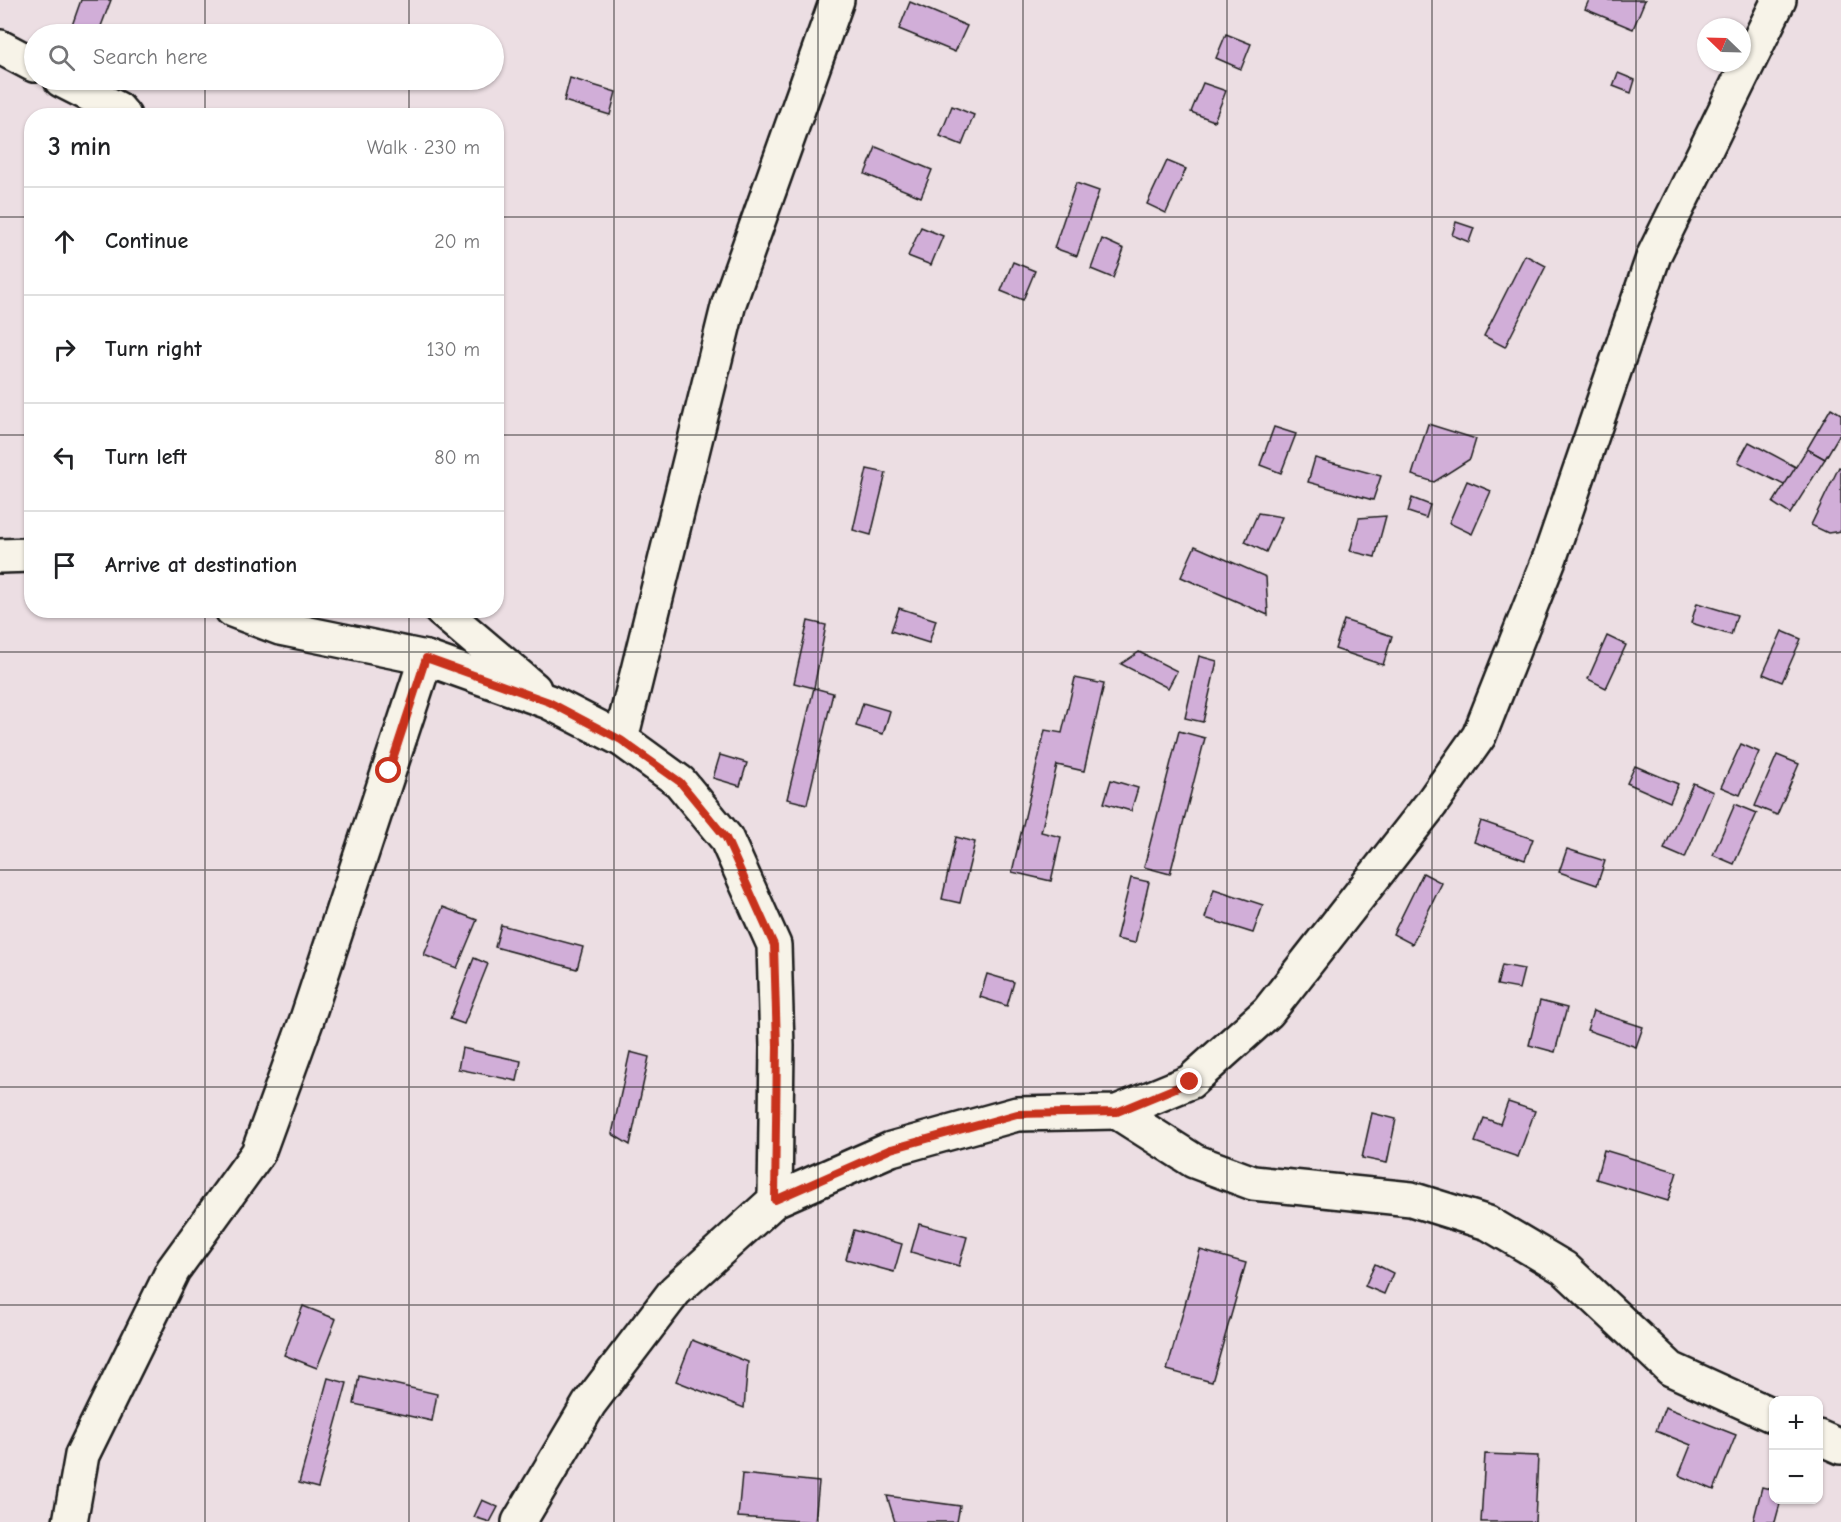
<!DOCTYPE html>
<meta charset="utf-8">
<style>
:root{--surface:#fff;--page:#f6f6f6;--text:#202124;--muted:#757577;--line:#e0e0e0}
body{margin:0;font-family:"Comic Neue",sans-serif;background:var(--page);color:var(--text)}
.controls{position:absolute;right:18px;bottom:18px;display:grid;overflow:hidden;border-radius:12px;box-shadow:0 2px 4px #0004}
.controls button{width:54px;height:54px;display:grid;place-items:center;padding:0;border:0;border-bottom:2px solid var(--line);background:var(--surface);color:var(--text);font:30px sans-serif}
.compass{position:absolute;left:1697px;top:18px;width:54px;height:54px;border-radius:50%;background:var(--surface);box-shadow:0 2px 4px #0004;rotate:293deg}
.stop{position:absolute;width:18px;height:18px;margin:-14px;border:4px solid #c8321e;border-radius:50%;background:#fff}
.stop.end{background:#c8321e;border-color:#fff;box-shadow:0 2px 6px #0008}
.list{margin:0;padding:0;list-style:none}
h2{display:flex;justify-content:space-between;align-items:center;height:78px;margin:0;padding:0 24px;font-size:26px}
h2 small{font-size:20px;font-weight:400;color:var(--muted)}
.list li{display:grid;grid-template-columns:39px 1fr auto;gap:18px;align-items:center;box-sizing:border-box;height:108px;padding:0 24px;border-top:2px solid var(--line)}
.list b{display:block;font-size:22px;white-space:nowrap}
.list em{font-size:20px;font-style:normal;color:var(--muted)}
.icon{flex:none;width:33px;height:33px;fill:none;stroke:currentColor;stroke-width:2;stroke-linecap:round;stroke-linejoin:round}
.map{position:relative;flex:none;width:1841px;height:1522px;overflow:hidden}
.search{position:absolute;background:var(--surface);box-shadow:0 2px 4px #0004;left:24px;top:24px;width:480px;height:66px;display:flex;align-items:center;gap:15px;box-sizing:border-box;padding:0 21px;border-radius:33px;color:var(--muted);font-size:22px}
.panel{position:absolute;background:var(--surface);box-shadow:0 2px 4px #0004;left:24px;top:108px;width:480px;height:510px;border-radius:24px}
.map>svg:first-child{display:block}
</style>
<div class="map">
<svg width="1841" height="1522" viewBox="0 0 1841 1522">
<rect width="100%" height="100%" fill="#ecdee3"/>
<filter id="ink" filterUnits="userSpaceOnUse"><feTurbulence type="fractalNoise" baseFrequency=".0167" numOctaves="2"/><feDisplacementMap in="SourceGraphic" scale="12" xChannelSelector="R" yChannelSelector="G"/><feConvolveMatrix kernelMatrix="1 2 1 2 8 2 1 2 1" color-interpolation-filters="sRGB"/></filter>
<g filter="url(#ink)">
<g fill="#d1aed8" stroke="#1c1c1c" stroke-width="1.5">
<path d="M81,0H111L98,34H69Z"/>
<path d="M1589,0H1645L1633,29L1585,9Z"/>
<path d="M910,2L967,26L955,52L899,29Z"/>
<path d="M1226,34L1251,44L1241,69L1216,58Z"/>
<path d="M1618,73L1635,80L1631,93L1613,86Z"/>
<path d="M570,78L616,92L610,115L564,101Z"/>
<path d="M1203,83L1226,91L1214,121L1191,112Z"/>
<path d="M952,106L974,115L962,145L940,136Z"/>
<path d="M876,147L932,170L921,197L865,174Z"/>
<path d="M1167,161L1186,169L1166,213L1147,204Z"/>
<path d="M1076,183L1099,191L1077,256L1054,248Z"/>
<path d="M1456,222L1474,228L1469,242L1452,235Z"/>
<path d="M921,227L943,236L931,265L908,256Z"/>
<path d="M1102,239L1124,249L1113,278L1091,269Z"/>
<path d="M1525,255L1546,266L1505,347L1484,336Z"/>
<path d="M1013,262L1035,271L1023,300L1001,291Z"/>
<path d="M1831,408L1841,414V432L1825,459L1807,449Z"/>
<path d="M1428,424L1476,439L1470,459L1434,482L1412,475Z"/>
<path d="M1274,427L1296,434L1281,473L1260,465Z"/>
<path d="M1749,442L1796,467L1786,486L1738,462Z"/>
<path d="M1807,449L1825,459L1790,514L1773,503Z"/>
<path d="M1315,458L1381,476L1373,500L1308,482Z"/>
<path d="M1839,467L1841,468V531L1828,533L1811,525Z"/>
<path d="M867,469L886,473L871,535L853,530Z"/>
<path d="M1467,481L1491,491L1472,534L1449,523Z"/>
<path d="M1412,498L1430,505L1426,518L1408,512Z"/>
<path d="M1258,513L1282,517L1266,552L1245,542Z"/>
<path d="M1386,516L1375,557L1350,551L1359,518Z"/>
<path d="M1195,546L1266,577L1268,615L1181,577Z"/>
<path d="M1697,603L1737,615L1731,635L1691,623Z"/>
<path d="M899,608L936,620L929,643L891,631Z"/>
<path d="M1344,620L1392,636L1383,665L1335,649Z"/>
<path d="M808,621L826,625L814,688L794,683Z"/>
<path d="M1782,631L1801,639L1782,682L1763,674Z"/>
<path d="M1607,636L1626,645L1606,688L1588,679Z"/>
<path d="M1139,652L1177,671L1168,688L1121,664Z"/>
<path d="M1199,656L1217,661L1203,722L1185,718Z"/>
<path d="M1075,678L1104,684L1084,771L1057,765L1041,832L1061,837L1051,881L1012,872L1045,730L1062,733Z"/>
<path d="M814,688L833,693L807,804L787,799Z"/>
<path d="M863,703L890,711L883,734L856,726Z"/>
<path d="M1179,731L1205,738L1170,874L1144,867Z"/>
<path d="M1741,744L1759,752L1740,795L1721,787Z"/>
<path d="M720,755L747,763L740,786L713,778Z"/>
<path d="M1777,755L1799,764L1777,815L1755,806Z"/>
<path d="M1635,766L1678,784L1670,802L1627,783Z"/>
<path d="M1111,780L1138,788L1131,811L1104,803Z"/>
<path d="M1693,783L1713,792L1685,858L1664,849Z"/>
<path d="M1735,804L1757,813L1734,864L1713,855Z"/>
<path d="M1481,821L1533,839L1525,860L1474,842Z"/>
<path d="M956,837L975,842L960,903L942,899Z"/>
<path d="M1567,849L1605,861L1597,885L1559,872Z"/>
<path d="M1423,873L1442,883L1412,944L1393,934Z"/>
<path d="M1131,878L1149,882L1135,943L1116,939Z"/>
<path d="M1214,889L1263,905L1253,933L1205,918Z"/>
<path d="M443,907L477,920L457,968L424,955Z"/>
<path d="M501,925L583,947L577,969L495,947Z"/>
<path d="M474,958L488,964L464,1024L450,1019Z"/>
<path d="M1502,965L1524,969L1519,989L1497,985Z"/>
<path d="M987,974L1014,982L1007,1006L980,997Z"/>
<path d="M1540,1001L1567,1008L1555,1052L1529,1045Z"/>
<path d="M1593,1011L1643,1027L1636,1047L1587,1030Z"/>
<path d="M462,1048L521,1061L517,1081L458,1069Z"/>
<path d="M630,1052L649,1057L630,1145L612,1134Z"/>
<path d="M1508,1102L1535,1111L1518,1157L1475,1142L1484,1118L1500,1124Z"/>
<path d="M1372,1113L1396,1119L1387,1163L1362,1158Z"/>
<path d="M1604,1150L1677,1172L1668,1201L1596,1179Z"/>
<path d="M919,1224L967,1237L959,1266L911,1252Z"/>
<path d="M854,1230L902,1244L894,1272L846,1259Z"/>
<path d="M1200,1250L1246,1263L1212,1382L1167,1370Z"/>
<path d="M1375,1264L1393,1273L1384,1294L1365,1286Z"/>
<path d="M303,1306L336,1319L317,1368L284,1355Z"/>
<path d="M692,1340L748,1362L744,1408L676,1381Z"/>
<path d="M359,1376L437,1394L432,1421L354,1404Z"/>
<path d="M328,1378L347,1383L318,1488L299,1483Z"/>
<path d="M1665,1407L1736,1435L1714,1490L1679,1475L1691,1445L1656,1431Z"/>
<path d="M1485,1454L1538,1456L1535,1522H1481Z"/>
<path d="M742,1474L819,1482L815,1522L738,1517Z"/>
<path d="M1762,1487L1774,1490V1500H1781L1775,1522H1753Z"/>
<path d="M887,1496L960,1506L957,1522H895Z"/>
<path d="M482,1500L498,1507L490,1522L474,1517Z"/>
</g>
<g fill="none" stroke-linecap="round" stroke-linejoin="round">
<g stroke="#1c1c1c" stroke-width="38">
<g id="minor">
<path d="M0,47L34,65"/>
<path d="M61,80L118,109L124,116"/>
<path d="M0,556L32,555"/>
<path d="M232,610L280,628L426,658L549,702L621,739L680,782L726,838L774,945L777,1046L775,1200"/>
<path d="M441,610L534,689"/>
<path d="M621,739L729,303L837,0"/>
<path d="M1117,1112L1194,1161L1253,1183L1411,1199L1488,1223L1564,1268L1671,1369L1774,1416"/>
<path d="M1818,1437L1841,1447"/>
<path d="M70,1522L82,1455L173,1270L258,1153L307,1019L426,658"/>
<path d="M519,1522L589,1404L675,1291L775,1200L891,1149L1017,1114L1117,1112L1190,1082L1268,1012L1431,804L1479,736L1550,557L1654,255L1779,0"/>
</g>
</g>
<use href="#minor" stroke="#f7f3e8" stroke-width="33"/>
</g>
</g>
<g fill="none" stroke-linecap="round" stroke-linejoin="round" filter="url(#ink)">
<path stroke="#c8321e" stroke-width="8" d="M389,771L426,658L549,702L621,740L680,782L726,838L774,945L777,1046L775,1200L891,1149L1017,1114L1117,1112L1190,1082"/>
</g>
<path fill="none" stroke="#1c1c1c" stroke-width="1.5" stroke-opacity="0.55" d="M205,0V34M409,0V34M614,0V1522M818,0V1522M1023,0V1522M1227,0V1522M1432,0V1522M1636,0V1522M205,80V116M409,80V116M0,217H32M496,217H1841M0,435H32M496,435H1841M205,610V1522M409,610V1522M0,652H1841M0,870H1841M0,1087H1841M0,1305H1841"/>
</svg>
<div class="controls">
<button>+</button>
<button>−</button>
</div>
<svg class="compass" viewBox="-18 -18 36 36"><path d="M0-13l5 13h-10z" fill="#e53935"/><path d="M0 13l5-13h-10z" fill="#757577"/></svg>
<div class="stop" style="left:389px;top:771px"></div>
<div class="stop end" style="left:1190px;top:1082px"></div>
<div class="search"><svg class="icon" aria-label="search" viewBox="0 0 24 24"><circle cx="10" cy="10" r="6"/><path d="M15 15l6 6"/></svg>Search here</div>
<section class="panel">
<h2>3 min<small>Walk · 230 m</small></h2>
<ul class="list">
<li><svg class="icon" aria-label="ahead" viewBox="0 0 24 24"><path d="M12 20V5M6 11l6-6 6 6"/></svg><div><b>Continue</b></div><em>20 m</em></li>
<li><svg class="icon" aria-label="right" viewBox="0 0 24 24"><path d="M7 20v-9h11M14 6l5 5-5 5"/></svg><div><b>Turn right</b></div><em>130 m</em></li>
<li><svg class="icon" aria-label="left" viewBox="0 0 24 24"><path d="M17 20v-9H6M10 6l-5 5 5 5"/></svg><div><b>Turn left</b></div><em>80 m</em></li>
<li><svg class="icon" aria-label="arrive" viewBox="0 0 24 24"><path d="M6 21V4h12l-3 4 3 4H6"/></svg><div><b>Arrive at destination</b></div></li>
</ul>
</section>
</div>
